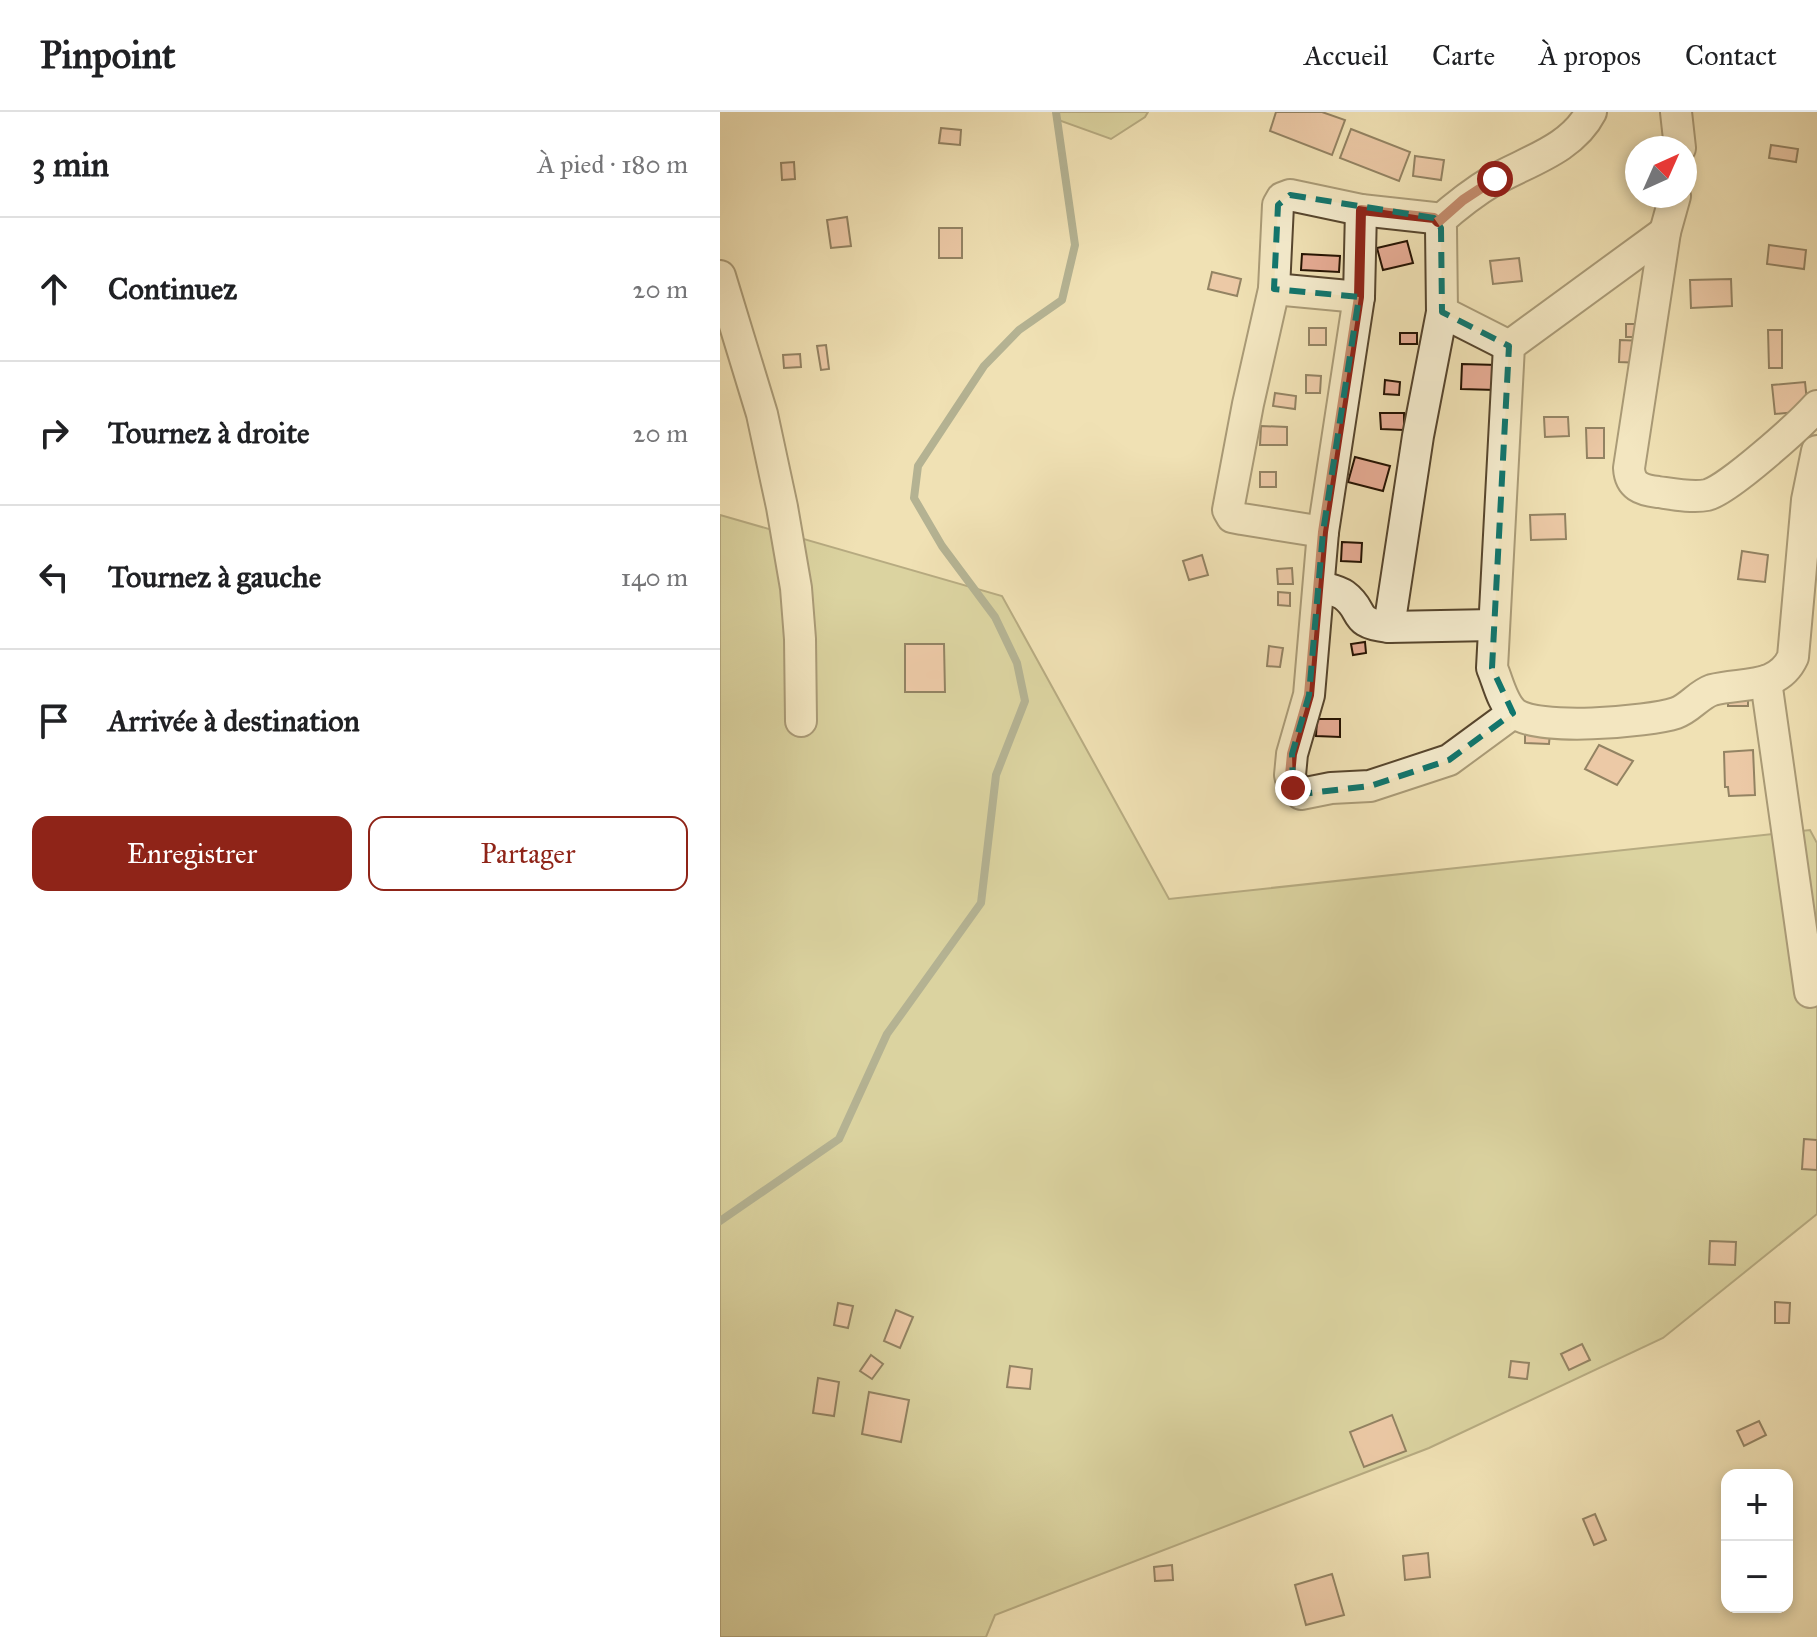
<!DOCTYPE html>
<html lang="fr">
<meta charset="utf-8">
<style>
:root{--surface:#fff;--page:#f2f2f2;--text:#202124;--muted:#757577;--line:#e0e0e0;--accent:#8f2418}
body{margin:0;font-family:"IM FELL Great Primer",serif;background:var(--page);color:var(--text)}
.controls{position:absolute;right:24px;bottom:24px;display:grid;overflow:hidden;border-radius:16px;box-shadow:0 4px 12px #0003}
.controls button{width:72px;height:72px;display:grid;place-items:center;padding:0;border:0;border-bottom:2px solid var(--line);background:var(--surface);color:var(--text);font:40px sans-serif}
.compass{position:absolute;left:905px;top:24px;width:72px;height:72px;border-radius:50%;background:var(--surface);box-shadow:0 4px 12px #0003;rotate:45deg}
.stop{position:absolute;width:24px;height:24px;margin:-18px;border:6px solid #8f2418;border-radius:50%;background:#fff}
.stop.end{background:#8f2418;border-color:#fff;box-shadow:0 2px 8px #0008}
.list{margin:0;padding:0;list-style:none}
h2{display:flex;justify-content:space-between;align-items:center;height:104px;margin:0;padding:0 32px;font-size:34px}
h2 small{font-size:26px;font-weight:400;color:var(--muted)}
.list li{display:grid;grid-template-columns:52px 1fr auto;gap:24px;align-items:center;box-sizing:border-box;height:144px;padding:0 32px;border-top:2px solid var(--line)}
.list b{display:block;font-size:30px;white-space:nowrap}
.list em{font-size:26px;font-style:normal;color:var(--muted)}
.actions{display:flex;gap:16px;padding:24px 32px}
.actions a{flex:1;padding:18px 0;border:2px solid var(--accent);border-radius:16px;text-align:center;font-size:28px;color:var(--accent)}
.actions .main{background:var(--accent);color:#fff}
.icon{flex:none;width:44px;height:44px;fill:none;stroke:currentColor;stroke-width:2;stroke-linecap:round;stroke-linejoin:round}
.map{position:relative;flex:none;width:1097px;height:1525px;overflow:hidden}
header{display:flex;align-items:center;gap:48px;box-sizing:border-box;height:112px;padding:0 40px;background:var(--surface);border-bottom:2px solid var(--line)}
header strong{font-size:38px}
nav{display:flex;gap:44px;margin-inline-start:auto;font-size:28px}
main{display:flex}
aside{flex:1;background:var(--surface)}
.map>svg:first-child{display:block}
</style>
<header>
<strong>Pinpoint</strong>
<nav><a>Accueil</a><a>Carte</a><a>À propos</a><a>Contact</a></nav>
</header>
<main>
<aside>
<h2>3 min<small>À pied · 180 m</small></h2>
<ul class="list">
<li><svg class="icon" aria-label="ahead" viewBox="0 0 24 24"><path d="M12 20V5M6 11l6-6 6 6"/></svg><div><b>Continuez</b></div><em>20 m</em></li>
<li><svg class="icon" aria-label="right" viewBox="0 0 24 24"><path d="M7 20v-9h11M14 6l5 5-5 5"/></svg><div><b>Tournez à droite</b></div><em>20 m</em></li>
<li><svg class="icon" aria-label="left" viewBox="0 0 24 24"><path d="M17 20v-9H6M10 6l-5 5 5 5"/></svg><div><b>Tournez à gauche</b></div><em>140 m</em></li>
<li><svg class="icon" aria-label="arrive" viewBox="0 0 24 24"><path d="M6 21V4h12l-3 4 3 4H6"/></svg><div><b>Arrivée à destination</b></div></li>
</ul>
<div class="actions"><a class="main">Enregistrer</a><a>Partager</a></div>
</aside>
<div class="map">
<svg width="1097" height="1525" viewBox="0 0 1097 1525">
<rect width="100%" height="100%" fill="#f0e1b4"/>
<filter id="stains"><feTurbulence type="fractalNoise" baseFrequency=".0025" numOctaves="4"/><feColorMatrix values="0 0 0 0 .2 0 0 0 0 .09 0 0 0 0 .02 0 0 0 .5 -.17"/></filter>
<radialGradient id="worn" r=".72"><stop offset=".6" stop-color="#630" stop-opacity="0"/><stop offset="1" stop-color="#630" stop-opacity=".3"/></radialGradient>
<g fill="#c1c188" stroke="#726944" stroke-width="2">
<path d="M334,0H428L425,5L391,27L341,9Z"/>
<path d="M0,403L282,484L449,787L1090,718L1097,731V1102L943,1226L709,1336L275,1503L266,1525H0Z"/>
</g>
<g fill="none" stroke-linecap="round" stroke-linejoin="round">
<path stroke="#6a7869" stroke-width="8" d="M0,1109L119,1027L167,922L261,791L276,663L305,589L297,551L275,505L222,434L194,386L198,354L264,254L299,218L342,188L355,133L336,0"/>
</g>
<g fill="#e7ac95" stroke="#231100" stroke-width="2">
<path d="M556,0H602L625,8L612,43L550,19Z"/>
<path d="M221,16L241,18L240,33L219,31Z"/>
<path d="M631,17L690,40L679,69L620,46Z"/>
<path d="M1051,33L1078,37L1076,50L1049,46Z"/>
<path d="M695,44L724,48L721,68L693,64Z"/>
<path d="M74,50L75,67L62,68L61,51Z"/>
<path d="M127,105L131,134L111,136L107,108Z"/>
<rect x="219" y="116" width="23" height="30"/>
<path d="M687,129L693,151L663,158L657,136Z"/>
<path d="M1049,133L1086,138L1084,157L1047,152Z"/>
<path d="M582,142L620,144L619,160L581,158Z"/>
<path d="M799,146L802,169L773,172L770,149Z"/>
<path d="M492,160L521,167L517,184L488,177Z"/>
<path d="M1011,167L1012,194L971,196L970,168Z"/>
<path d="M906,212H924L925,225H906Z"/>
<rect x="589" y="216" width="17" height="17"/>
<path d="M1048,218H1062V256H1049Z"/>
<rect x="680" y="221" width="17" height="11"/>
<path d="M900,228L924,229L923,251L899,250Z"/>
<path d="M106,233L109,257L101,258L97,234Z"/>
<path d="M80,242L81,255L64,256L63,243Z"/>
<path d="M742,252L777,253L776,278L741,277Z"/>
<path d="M586,263L601,264L600,281H586Z"/>
<path d="M665,268L680,270L679,283L664,282Z"/>
<path d="M1085,270L1088,299L1055,302L1052,273Z"/>
<path d="M555,281L576,284L575,297L553,294Z"/>
<path d="M660,301H684V318L661,317Z"/>
<path d="M824,305H848L849,324L825,325Z"/>
<path d="M541,314L567,315V333H540Z"/>
<path d="M866,316H884V346H867Z"/>
<path d="M635,345L670,354L663,379L628,370Z"/>
<rect x="540" y="360" width="16" height="15"/>
<path d="M845,402L846,427L811,428L810,403Z"/>
<path d="M622,430L642,431L641,450L621,449Z"/>
<path d="M1022,439L1048,443L1045,470L1018,467Z"/>
<path d="M482,443L488,463L469,468L463,449Z"/>
<path d="M572,456L573,472H558L557,457Z"/>
<path d="M558,480L570,481V494L558,493Z"/>
<path d="M645,530L646,541L633,543L631,532Z"/>
<path d="M185,532H224L225,580H185Z"/>
<path d="M549,534L563,536L560,555L547,554Z"/>
<rect x="1008" y="580" width="20" height="14"/>
<path d="M597,607H620V625L596,624Z"/>
<path d="M805,618L830,620L829,632L805,631Z"/>
<path d="M879,633L913,649L897,673L865,657Z"/>
<path d="M1033,638L1035,683L1009,684L1008,675H1005L1004,640Z"/>
<path d="M1084,1027L1097,1028V1058L1082,1057Z"/>
<path d="M990,1129L1016,1130L1015,1153L989,1152Z"/>
<path d="M1055,1190L1070,1191L1069,1211H1055Z"/>
<path d="M118,1191L133,1194L128,1216L114,1213Z"/>
<path d="M176,1198L193,1205L180,1236L164,1229Z"/>
<path d="M862,1232L870,1248L849,1258L841,1242Z"/>
<path d="M151,1243L163,1252L152,1267L140,1259Z"/>
<path d="M791,1249L809,1251L807,1267L789,1265Z"/>
<path d="M290,1254L312,1257L310,1277L287,1275Z"/>
<path d="M98,1266L119,1270L114,1304L93,1301Z"/>
<path d="M149,1280L189,1288L181,1330L142,1322Z"/>
<path d="M672,1303L686,1339L644,1355L630,1320Z"/>
<path d="M1039,1309L1046,1323L1024,1334L1017,1319Z"/>
<path d="M875,1402L886,1428L874,1433L863,1407Z"/>
<path d="M708,1441L710,1465L685,1468L683,1444Z"/>
<path d="M452,1453L453,1468L435,1469L434,1455Z"/>
<path d="M612,1462L624,1503L586,1513L575,1473Z"/>
</g>
<g fill="none" stroke-linecap="round" stroke-linejoin="round">
<g stroke="#56452d" stroke-width="34">
<g id="minor">
<path d="M956,0L960,36"/>
<path d="M955,84L945,120L909,356C910,374 921,378 938,380C952,382 973,386 987,383C1008,378 1080,313 1097,294"/>
<path d="M641,98L639,185L603,420L589,583L572,642L570,663L573,676L581,682L611,676L650,674L729,648L793,601"/>
<path d="M718,110C736,94 754,80 774,68C808,49 852,37 871,0"/>
<path d="M945,120L789,234L772,556C778,570 782,590 793,600C814,620 929,610 956,601C970,596 978,583 992,578C1022,570 1058,578 1073,545L1087,388L1097,339"/>
<path d="M0,164L42,302L62,395L76,476L80,527L81,609"/>
<path d="M554,177L639,185"/>
<path d="M722,200L789,234"/>
<path d="M603,420L522,407L512,405L508,398L528,292L554,177L558,93L562,86L570,83L641,98L714,106L718,110"/>
<path d="M599,474C607,477 617,478 624,483C646,499 630,511 669,515L773,513"/>
<path d="M669,515L698,324L722,200L721,116L718,110"/>
<path d="M1046,569L1090,880"/>
</g>
</g>
<use href="#minor" stroke="#f5ecce" stroke-width="30"/>
</g>
<g fill="none" stroke-linecap="round" stroke-linejoin="round">
<path stroke="#8f2418" stroke-width="10" d="M573,676L570,663L572,642L589,583L603,420L639,185L641,98L714,106L718,110L743,88L775,67"/>
</g>
<path d="M0 0H1097V1525H0ZM570,83L714,106L721,116L722,200L789,234L772,556L793,601L729,648L650,674L581,682L573,676L572,642L589,583L603,420L639,185L554,177L558,93Z" fill="#f0e1b4" fill-opacity=".55" fill-rule="evenodd"/>
<path fill="none" stroke="#0f766e" stroke-width="6" stroke-dasharray="16 10" stroke-linejoin="round" d="M570,83L714,106L721,116L722,200L789,234L772,556L793,601L729,648L650,674L581,682L573,676L572,642L589,583L603,420L639,185L554,177L558,93Z"/>
<rect width="100%" height="100%" filter="url(#stains)"/>
<rect width="100%" height="100%" fill="url(#worn)"/>
</svg>
<div class="controls">
<button>+</button>
<button>−</button>
</div>
<svg class="compass" viewBox="-18 -18 36 36"><path d="M0-13l5 13h-10z" fill="#e53935"/><path d="M0 13l5-13h-10z" fill="#757577"/></svg>
<div class="stop" style="left:775px;top:67px"></div>
<div class="stop end" style="left:573px;top:676px"></div>
</div>
</main>
